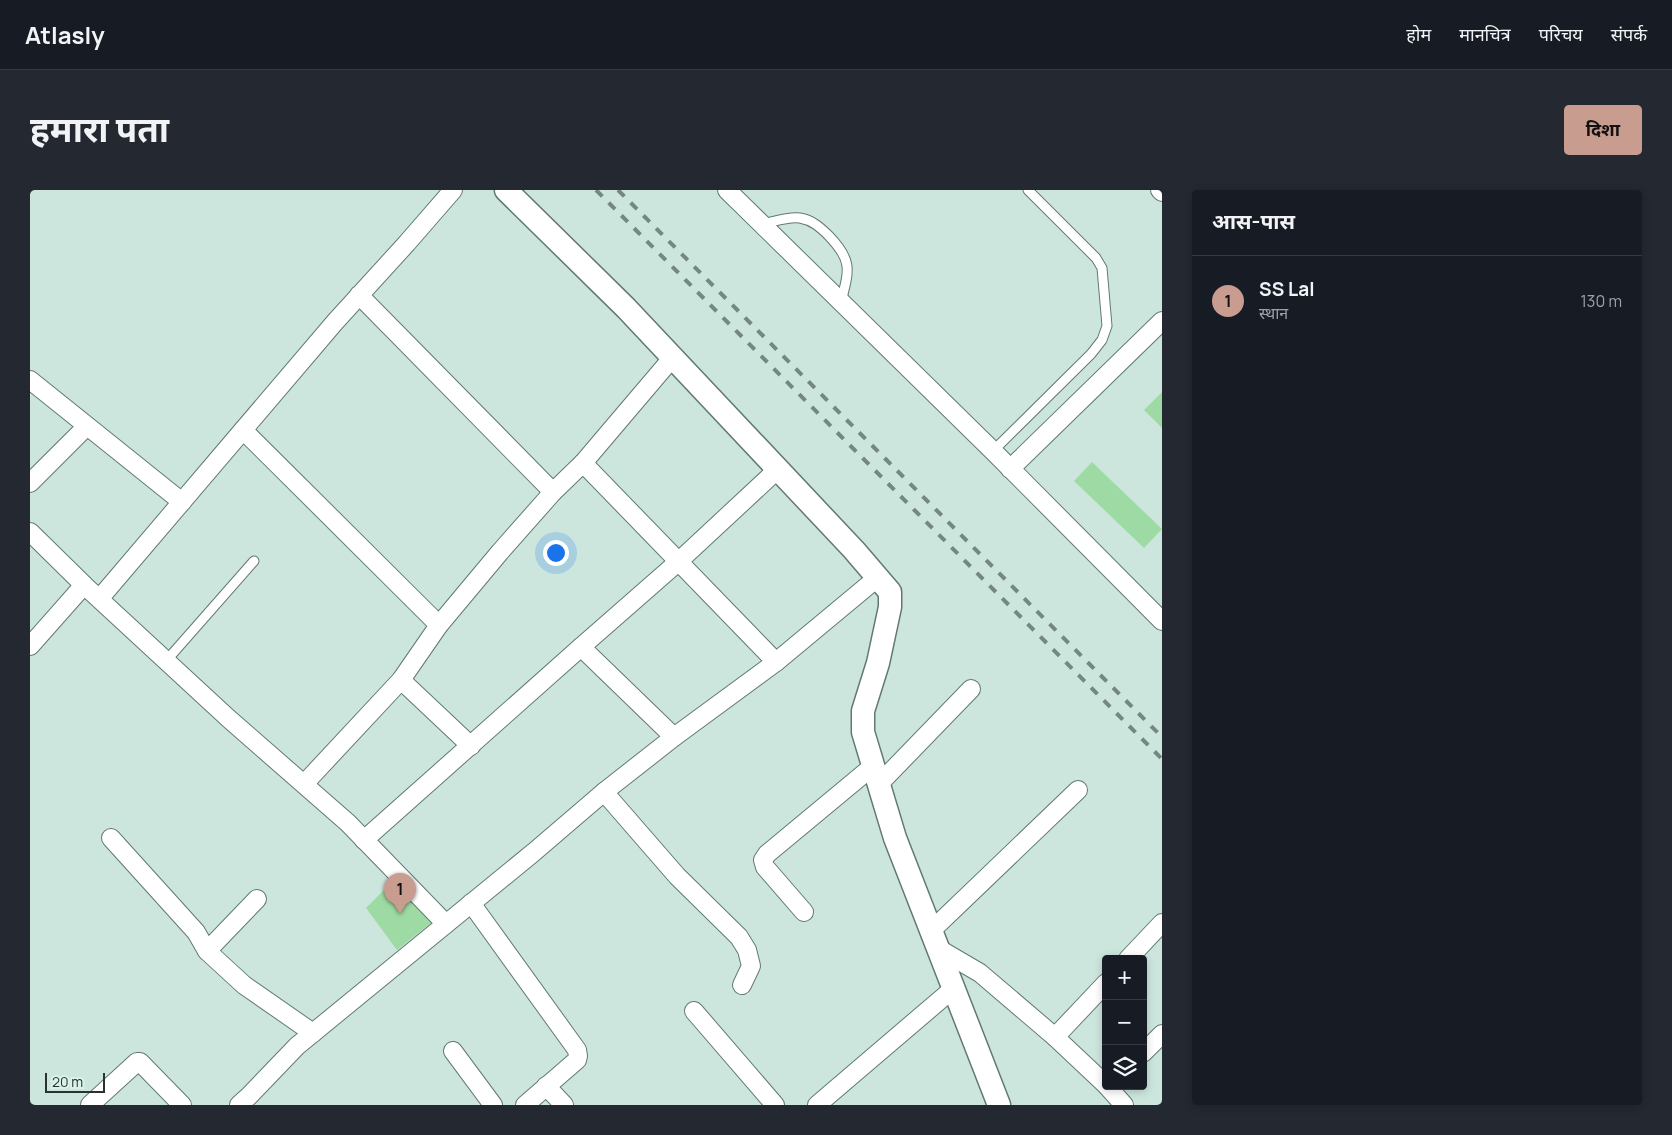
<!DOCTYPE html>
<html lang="hi">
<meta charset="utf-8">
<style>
:root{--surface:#171b24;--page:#242831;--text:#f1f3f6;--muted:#9ea1a6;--line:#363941;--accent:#c99c90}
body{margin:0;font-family:Manrope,"Noto Sans Devanagari",sans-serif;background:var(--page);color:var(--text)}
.controls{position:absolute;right:15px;bottom:15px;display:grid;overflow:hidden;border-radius:5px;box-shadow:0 2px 8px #0003}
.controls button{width:45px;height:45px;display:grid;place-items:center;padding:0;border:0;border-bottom:1px solid var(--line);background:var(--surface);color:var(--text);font:25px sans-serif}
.scale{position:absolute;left:15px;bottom:12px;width:60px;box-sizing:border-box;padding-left:5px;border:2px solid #28322f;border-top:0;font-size:14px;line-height:18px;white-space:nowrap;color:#28322f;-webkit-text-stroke:4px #d9f3eb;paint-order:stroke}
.you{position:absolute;left:525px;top:362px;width:18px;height:18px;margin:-12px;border:4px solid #fff;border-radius:50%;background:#1a73e8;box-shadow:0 0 0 8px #1a73e833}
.badge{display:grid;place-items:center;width:32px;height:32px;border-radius:50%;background:var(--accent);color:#111;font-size:16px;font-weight:700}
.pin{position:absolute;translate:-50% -41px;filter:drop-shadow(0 1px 2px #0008)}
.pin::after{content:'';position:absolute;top:26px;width:18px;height:15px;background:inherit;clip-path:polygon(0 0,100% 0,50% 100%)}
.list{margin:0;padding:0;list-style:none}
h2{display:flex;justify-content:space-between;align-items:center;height:65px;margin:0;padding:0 20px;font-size:21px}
h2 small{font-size:16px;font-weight:400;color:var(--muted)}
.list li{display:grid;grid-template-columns:32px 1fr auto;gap:15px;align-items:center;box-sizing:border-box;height:90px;padding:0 20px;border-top:1px solid var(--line)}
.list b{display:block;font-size:19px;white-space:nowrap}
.list p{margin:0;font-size:16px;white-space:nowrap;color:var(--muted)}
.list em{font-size:16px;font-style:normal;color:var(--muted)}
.icon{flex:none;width:28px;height:28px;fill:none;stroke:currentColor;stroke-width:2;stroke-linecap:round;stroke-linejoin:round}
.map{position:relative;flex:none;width:1132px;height:915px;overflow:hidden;border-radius:5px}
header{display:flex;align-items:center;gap:30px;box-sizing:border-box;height:70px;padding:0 25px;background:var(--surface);border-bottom:1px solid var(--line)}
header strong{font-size:24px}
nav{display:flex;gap:28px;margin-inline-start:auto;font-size:18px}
.intro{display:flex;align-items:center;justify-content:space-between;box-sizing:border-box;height:120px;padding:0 30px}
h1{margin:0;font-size:35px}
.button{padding:12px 22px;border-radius:5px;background:var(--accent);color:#111;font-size:18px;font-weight:700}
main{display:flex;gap:30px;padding:0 30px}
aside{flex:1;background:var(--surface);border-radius:5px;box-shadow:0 2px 8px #0003}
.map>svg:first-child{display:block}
</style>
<header>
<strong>Atlasly</strong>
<nav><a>होम</a><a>मानचित्र</a><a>परिचय</a><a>संपर्क</a></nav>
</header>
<div class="intro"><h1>हमारा पता</h1><a class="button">दिशा</a></div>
<main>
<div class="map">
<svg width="1132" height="915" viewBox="0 0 1132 915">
<rect width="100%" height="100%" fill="#cce6de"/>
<g fill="#9edba4">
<path d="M1132,202V238L1114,220Z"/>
<path d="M1062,272L1132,339L1114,358L1044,291Z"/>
<path d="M365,689L406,729L367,760L336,718Z"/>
</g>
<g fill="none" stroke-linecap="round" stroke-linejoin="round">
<g stroke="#627972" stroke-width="11">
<g id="service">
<path d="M732,34C743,32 759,26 770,28C782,30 790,37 799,46C823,71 819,80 811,112"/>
<path d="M963,261L1061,164L1072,150L1077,136L1072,78L1066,68L998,0"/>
<path d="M136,471L224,371"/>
</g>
</g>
<g stroke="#627972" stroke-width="20">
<g id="minor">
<path d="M697,0L963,261L1132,431"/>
<path d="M1130,0L1132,2"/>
<path d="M329,105L523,302"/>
<path d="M0,190L152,312"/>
<path d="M213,240L409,435"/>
<path d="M553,273L746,472"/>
<path d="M980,279L1132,131"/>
<path d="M0,293L57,236"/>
<path d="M0,342L54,395L198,528L318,633L416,734"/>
<path d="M70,408L305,132L377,53L423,0"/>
<path d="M0,456L54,395"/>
<path d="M371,490L441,556"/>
<path d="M644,547L551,457L648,372L748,279"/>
<path d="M274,594L371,490L409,435L470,362L523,302L553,273L643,167"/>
<path d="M849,594L941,499"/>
<path d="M574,602L647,686L709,747L717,760L721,776L712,795"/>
<path d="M81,648L166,742L177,761"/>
<path d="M334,650L551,457"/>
<path d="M227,709L177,761L214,795L283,843"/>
<path d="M441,713L547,860L548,866L547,870L495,915"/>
<path d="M774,722L735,677L733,670L737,664L843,576"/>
<path d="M902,740L1048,600"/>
<path d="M909,759L950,783L1025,847L1076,895"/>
<path d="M1098,769L1132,733"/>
<path d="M664,821L745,915"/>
<path d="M1025,847L1076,793"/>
<path d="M423,861L463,915"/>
<path d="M1113,863L1132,844"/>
<path d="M516,896L534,915"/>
<path d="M1077,896L1094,915"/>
<path d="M60,915L107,872H110L152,915"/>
<path d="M209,915L219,906L267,856L504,662L574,602L644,547L746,472L847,388"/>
<path d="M787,915L924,798"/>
</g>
</g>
<g stroke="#627972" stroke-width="25">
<path id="tertiary" d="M476,0L596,118L824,360L860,402V417L848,473L833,521V542L865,648L969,915"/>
</g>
<use href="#service" stroke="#fff" stroke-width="9"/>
<use href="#minor" stroke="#fff" stroke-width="18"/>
<use href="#tertiary" stroke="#fff" stroke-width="22"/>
<g stroke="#758781" stroke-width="4" stroke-dasharray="9 9" stroke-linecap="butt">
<path d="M566,0L1132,569"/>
<path d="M588,0L1132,547"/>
</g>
</g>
</svg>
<div class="controls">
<button>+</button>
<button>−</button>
<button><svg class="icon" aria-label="layers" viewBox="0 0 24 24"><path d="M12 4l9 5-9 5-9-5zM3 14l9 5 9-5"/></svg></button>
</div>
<div class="scale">20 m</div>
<div class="you"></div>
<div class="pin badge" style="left:370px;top:724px">1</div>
</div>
<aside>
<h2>आस-पास<small></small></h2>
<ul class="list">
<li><span class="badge">1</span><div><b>SS Lal</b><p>स्थान</p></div><em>130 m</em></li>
</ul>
</aside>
</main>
